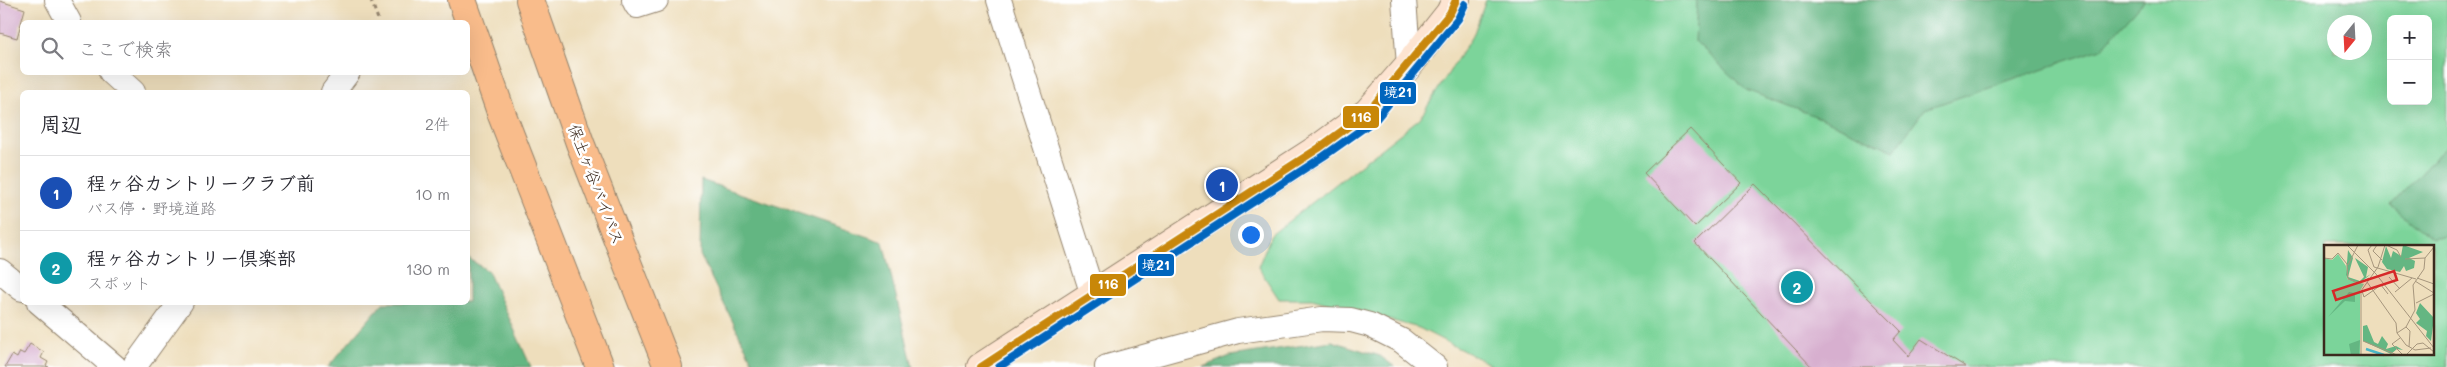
<!DOCTYPE html>
<html lang="ja">
<meta charset="utf-8">
<style>
:root{--surface:#fff;--page:#f2f2f3;--text:#2b2b33;--muted:#7c7c81;--line:#e1e1e2;--accent:#7c3aed}
body{margin:0;font-family:Mali,"Klee One",sans-serif;background:var(--page);color:var(--text)}
.controls{position:absolute;right:15px;top:15px;display:grid;overflow:hidden;border-radius:8px;box-shadow:0 5px 20px #0002}
.controls button{width:45px;height:45px;display:grid;place-items:center;padding:0;border:0;border-bottom:1px solid var(--line);background:var(--surface);color:var(--text);font:25px sans-serif}
.compass{position:absolute;left:2327px;top:15px;width:45px;height:45px;border-radius:50%;background:var(--surface);box-shadow:0 5px 20px #0002;rotate:198deg}
.you{position:absolute;left:1250px;top:234px;width:18px;height:18px;margin:-12px;border:4px solid #fff;border-radius:50%;background:#1a73e8;box-shadow:0 0 0 8px #1a73e833}
.badge{display:grid;place-items:center;width:32px;height:32px;border-radius:50%;background:var(--accent);color:#fff;font-size:16px;font-weight:700}
.pin{position:absolute;translate:-50% -50%;border:2px solid #fff;box-shadow:0 1px 5px #0006}
.list{margin:0;padding:0;list-style:none}
h2{display:flex;justify-content:space-between;align-items:center;height:65px;margin:0;padding:0 20px;font-size:21px}
h2 small{font-size:16px;font-weight:400;color:var(--muted)}
.list li{display:grid;grid-template-columns:32px 1fr auto;gap:15px;align-items:center;box-sizing:border-box;height:75px;padding:0 20px;border-top:1px solid var(--line)}
.list b{display:block;font-size:19px;white-space:nowrap}
.list p{margin:0;font-size:16px;white-space:nowrap;color:var(--muted)}
.list em{font-size:16px;font-style:normal;color:var(--muted)}
.icon{flex:none;width:28px;height:28px;fill:none;stroke:currentColor;stroke-width:2;stroke-linecap:round;stroke-linejoin:round}
.map{position:relative;flex:none;width:2447px;height:367px;overflow:hidden}
.search{position:absolute;background:var(--surface);box-shadow:0 5px 20px #0002;left:20px;top:20px;width:450px;height:55px;display:flex;align-items:center;gap:12px;box-sizing:border-box;padding:0 18px;border-radius:8px;color:var(--muted);font-size:19px}
.panel{position:absolute;background:var(--surface);box-shadow:0 5px 20px #0002;left:20px;top:90px;width:450px;height:215px;border-radius:8px}
.map>svg:first-child{display:block}
</style>
<div class="map">
<svg width="2447" height="367" viewBox="0 0 2447 367">
<rect width="100%" height="100%" fill="#fff"/>
<filter id="ink" filterUnits="userSpaceOnUse"><feTurbulence type="fractalNoise" baseFrequency=".02" numOctaves="2"/><feDisplacementMap in="SourceGraphic" scale="10" xChannelSelector="R" yChannelSelector="G"/><feConvolveMatrix kernelMatrix="1 2 1 2 8 2 1 2 1" color-interpolation-filters="sRGB"/></filter>
<filter id="wash" filterUnits="userSpaceOnUse"><feTurbulence type="fractalNoise" baseFrequency=".0096" numOctaves="4" result="noise"/><feDisplacementMap in="SourceGraphic" scale="20" xChannelSelector="R" yChannelSelector="G"/><feGaussianBlur stdDeviation="1.12" result="paint"/><feColorMatrix in="noise" values="0 0 0 0 0 0 0 0 0 0 0 0 0 0 0 0 0 1.4 0 .05"/><feComposite in="paint" operator="in"/></filter>
<g filter="url(#wash)">
<rect width="100%" height="100%" fill="#eedebc"/>
<path fill="#7bd49a" stroke="#5b7f5c" fill-rule="evenodd" d="M1486,0H2447V367H1495L1419,328L1312,299H1279L1258,267L1271,235L1420,118L1474,33ZM2391,19H2428V101H2391ZM2334,22H2364V52H2334ZM2326,246H2433V353H2326Z"/>
<g fill="#64b682" stroke="#507050">
<path d="M1697,0H2145L2101,49L1925,109L1894,151L1823,119L1746,90L1695,41Z"/>
<path d="M2447,145V236L2432,239L2391,205Z"/>
<path d="M701,180L883,242L913,367H755L700,255Z"/>
<path d="M468,258L488,271L531,367H328L383,303L468,302Z"/>
<path d="M1332,341L1380,356L1395,367H1203L1230,356Z"/>
</g>
<g id="blocks">
<g fill="#d7afcf">
<path d="M0,1L25,9L17,38L0,33Z"/>
<path d="M1690,129L1741,183L1695,227L1644,173Z"/>
<path d="M1755,184L1901,331L1893,340L1908,356L1921,339L1966,367H1812L1695,243Z"/>
<path d="M30,344L44,352L41,358L48,362L46,366L49,367H5L12,355L17,358L20,352L24,354Z"/>
</g>
</g>
</g>
<g filter="url(#ink)">
<use href="#blocks" fill-opacity="0" stroke="#94846d" stroke-width="1"/>
<g fill="none" stroke-linecap="round" stroke-linejoin="round">
<g stroke="#94846d" stroke-width="26">
<g id="street">
<path d="M57,0L69,22"/>
<path d="M634,0L637,6L656,0"/>
<path d="M999,0L1093,295"/>
<path d="M1404,0L1409,65"/>
<path d="M111,72L133,92"/>
<path d="M333,92L348,72"/>
<path d="M0,271L22,289"/>
<path d="M39,302L115,367"/>
<path d="M134,367L181,302"/>
<path d="M1107,367L1238,331L1322,319L1351,320L1370,325L1402,341L1435,367"/>
</g>
</g>
<g stroke="#94846d" stroke-width="30">
<path id="secondary" d="M981,367L1319,148L1368,112L1409,65L1450,13L1456,0"/>
</g>
<g stroke="#94846d" stroke-width="30">
<g id="highway">
<path d="M462,0L502,115L600,367"/>
<path d="M530,0L580,143L668,367"/>
</g>
</g>
<path stroke="#94846d" stroke-width="3" stroke-dasharray="4 4" stroke-linecap="butt" d="M371,0L379,22"/>
<use href="#street" stroke="#fff" stroke-width="24"/>
<use href="#secondary" stroke="#fde4d1" stroke-width="28"/>
<use href="#highway" stroke="#f9bc8b" stroke-width="28"/>
<g stroke="#fff" stroke-width="11">
<path id="bus-1" d="M981,367L1319,148L1368,112L1450,13L1456,0"/>
</g>
<g stroke="#fff" stroke-width="11">
<path id="bus-2" d="M999,367L1324,156L1376,119L1458,19L1465,4"/>
</g>
<use href="#bus-1" stroke="#c88708" stroke-width="8"/>
<use href="#bus-2" stroke="#0065bd" stroke-width="8"/>
</g>
</g>
<g text-anchor="middle" dominant-baseline="central" stroke-width="5" stroke-linejoin="round" paint-order="stroke">
<g font-size="16" fill="#3b2a1e" stroke="#fff">
<text transform="translate(597 184) rotate(69)">保土ヶ谷バイパス</text>
</g>
</g>
<g transform="translate(2324 245)">
<rect width="110" height="110" fill="#eedebc"/>
<path d="M14,9L22,21L23,34L40,39L36,46V110H0V13L8,15Z" fill="#7bd49a"/>
<path d="M79,0L99,7L85,13L91,16L90,23L82,26L80,21L76,27L63,24L58,17L62,1L67,13L69,6L77,11ZM24,5L29,13L24,32L36,36L40,32L31,13L44,22L42,32L47,29L37,37H30L24,34L22,30ZM25,47L31,48V57L21,56L4,72ZM96,58L110,73L107,96L102,91L103,86L92,78L96,74L92,68ZM43,80L50,97L54,99L58,91L64,99L62,104L72,101L79,105L73,104L67,109L39,96V81ZM36,95L35,110H27L25,99Z" fill="#64b682"/>
<path fill="none" stroke="#4ab6c6" stroke-width="2.5" d="M42,104L60,110"/>
<path fill="none" stroke="#a6967d" stroke-width="1" d="M23,0L52,29L110,103M48,0L44,5L50,22L92,34M53,0L49,6L58,15M62,0L73,5L77,12M0,13L8,14L14,8L23,19L24,34L36,38L45,33M81,14L101,13M24,20L34,0M65,32L76,44M93,33L110,39M91,36L110,48M43,37L72,78L73,88L82,100L91,105L107,103M38,46L40,52L57,40L64,49M71,47L88,33M92,58L110,49M82,82L86,86L85,102M73,88L82,82L91,65L89,40L100,24L101,13L110,2M76,93L68,99L79,110M39,96L73,110M37,110V46L54,22L61,0M82,110L93,99L99,98L110,107"/>
<path fill="#d62828" fill-opacity="0.15" stroke="#d62828" stroke-width="2.5" d="M70,26L73,35L12,55L9,46Z"/>
<rect width="110" height="110" fill="none" stroke="#3b2a1e" stroke-width="2.5"/>
</g>
<g stroke="#fff" stroke-width="2">
<rect x="1379" y="81" width="38" height="24" rx="5" fill="#0065bd"/>
<rect x="1342" y="105" width="38" height="24" rx="5" fill="#c88708"/>
<rect x="1137" y="253" width="38" height="24" rx="5" fill="#0065bd"/>
<rect x="1089" y="273" width="38" height="24" rx="5" fill="#c88708"/>
</g>
<g font-size="14" text-anchor="middle" font-weight="bold" fill="#fff">
<text x="1398" y="97">境21</text>
<text x="1361" y="122">116</text>
<text x="1156" y="270">境21</text>
<text x="1108" y="289">116</text>
</g>
</svg>
<div class="controls">
<button>+</button>
<button>−</button>
</div>
<svg class="compass" viewBox="-18 -18 36 36"><path d="M0-13l5 13h-10z" fill="#e53935"/><path d="M0 13l5-13h-10z" fill="#7c7c81"/></svg>
<div class="you"></div>
<div class="pin badge" style="left:1222px;top:185px;background:#1a4fb4">1</div>
<div class="pin badge" style="left:1797px;top:287px;background:#0f9aa8">2</div>
<div class="search"><svg class="icon" aria-label="search" viewBox="0 0 24 24"><circle cx="10" cy="10" r="6"/><path d="M15 15l6 6"/></svg>ここで検索</div>
<section class="panel">
<h2>周辺<small>2件</small></h2>
<ul class="list">
<li><span class="badge" style="background:#1a4fb4">1</span><div><b>程ヶ谷カントリークラブ前</b><p>バス停 · 野境道路</p></div><em>10 m</em></li>
<li><span class="badge" style="background:#0f9aa8">2</span><div><b>程ヶ谷カントリー倶楽部</b><p>スポット</p></div><em>130 m</em></li>
</ul>
</section>
</div>
